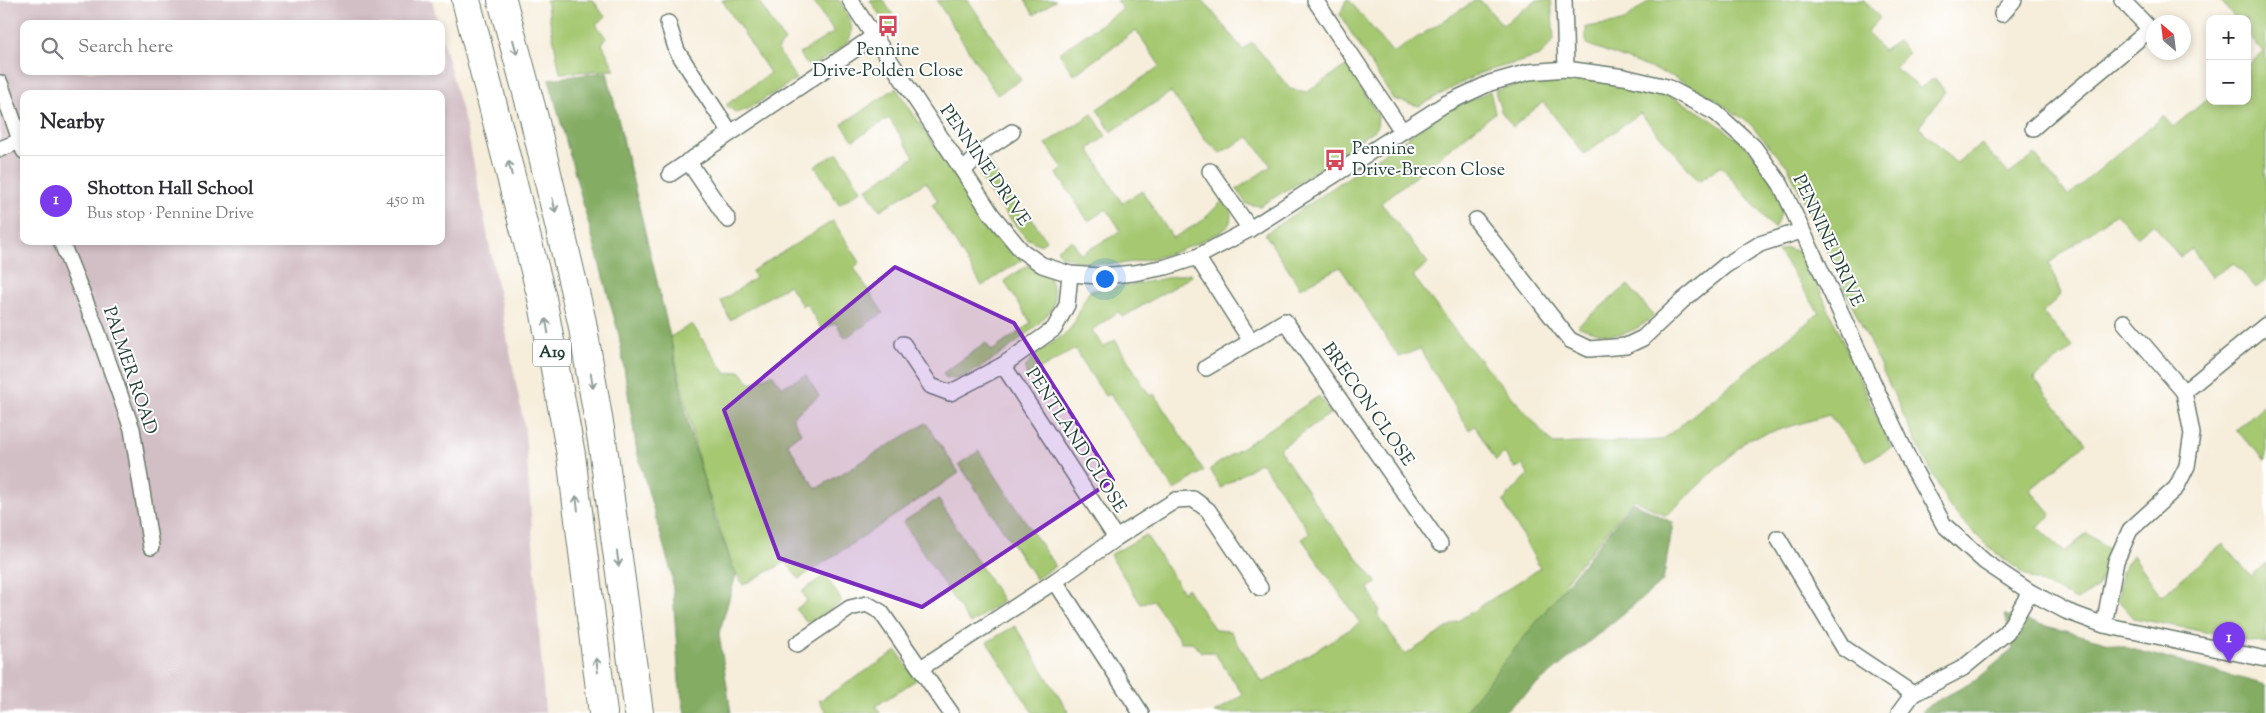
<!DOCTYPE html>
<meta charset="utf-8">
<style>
:root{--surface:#fff;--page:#f7f7f7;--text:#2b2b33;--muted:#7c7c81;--line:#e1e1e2;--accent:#7c3aed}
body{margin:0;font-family:"Sorts Mill Goudy",serif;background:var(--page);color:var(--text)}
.controls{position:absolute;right:15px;top:15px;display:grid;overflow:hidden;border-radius:10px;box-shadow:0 2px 8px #0003}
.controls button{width:45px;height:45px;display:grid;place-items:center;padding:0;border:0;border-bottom:1px solid var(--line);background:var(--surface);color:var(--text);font:25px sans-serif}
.compass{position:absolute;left:2146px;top:15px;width:45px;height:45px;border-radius:50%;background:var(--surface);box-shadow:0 2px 8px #0003;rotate:332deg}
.you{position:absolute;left:1104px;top:278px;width:18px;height:18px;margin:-12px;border:4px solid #fff;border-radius:50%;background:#1a73e8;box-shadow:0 0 0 8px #1a73e833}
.badge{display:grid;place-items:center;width:32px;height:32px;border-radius:50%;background:var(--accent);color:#fff;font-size:16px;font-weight:700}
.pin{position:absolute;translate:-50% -41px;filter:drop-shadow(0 1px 2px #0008)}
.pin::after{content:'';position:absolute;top:26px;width:18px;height:15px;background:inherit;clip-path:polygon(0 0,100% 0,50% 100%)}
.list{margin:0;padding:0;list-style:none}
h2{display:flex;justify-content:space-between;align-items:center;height:65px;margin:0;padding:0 20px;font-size:21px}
h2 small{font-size:16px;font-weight:400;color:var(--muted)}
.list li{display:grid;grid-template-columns:32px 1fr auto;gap:15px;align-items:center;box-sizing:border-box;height:90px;padding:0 20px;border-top:1px solid var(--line)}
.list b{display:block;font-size:19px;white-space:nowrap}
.list p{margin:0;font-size:16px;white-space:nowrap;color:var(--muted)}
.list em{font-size:16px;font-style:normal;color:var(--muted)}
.icon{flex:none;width:28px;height:28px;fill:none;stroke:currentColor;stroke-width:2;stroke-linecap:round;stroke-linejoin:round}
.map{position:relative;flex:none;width:2266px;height:713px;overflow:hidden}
.search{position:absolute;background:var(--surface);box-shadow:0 2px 8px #0003;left:20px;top:20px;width:425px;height:55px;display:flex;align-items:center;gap:12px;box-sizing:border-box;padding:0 18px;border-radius:10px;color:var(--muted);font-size:19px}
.panel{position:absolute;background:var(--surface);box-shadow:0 2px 8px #0003;left:20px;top:90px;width:425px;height:155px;border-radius:10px}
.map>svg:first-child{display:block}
</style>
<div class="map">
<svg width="2266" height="713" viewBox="0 0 2266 713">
<rect width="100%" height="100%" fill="#fff"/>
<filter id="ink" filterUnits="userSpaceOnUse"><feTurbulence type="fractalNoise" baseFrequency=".02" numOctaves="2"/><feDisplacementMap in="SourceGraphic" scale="10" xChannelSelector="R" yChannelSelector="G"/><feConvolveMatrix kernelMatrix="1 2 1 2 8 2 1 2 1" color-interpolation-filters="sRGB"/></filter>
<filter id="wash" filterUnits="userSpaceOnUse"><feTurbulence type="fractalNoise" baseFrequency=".0096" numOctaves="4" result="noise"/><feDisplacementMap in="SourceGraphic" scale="20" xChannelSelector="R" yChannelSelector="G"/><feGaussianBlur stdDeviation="1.12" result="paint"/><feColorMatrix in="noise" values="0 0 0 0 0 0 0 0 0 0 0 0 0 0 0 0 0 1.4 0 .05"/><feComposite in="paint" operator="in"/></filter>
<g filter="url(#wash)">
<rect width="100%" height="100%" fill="#f6edda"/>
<path fill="#d2bec5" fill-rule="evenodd" d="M0,0H432L438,24H24V71H441V35L468,134L525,430L545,713H0ZM24,94H441V241H24Z"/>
<g fill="#a5c871" stroke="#628252">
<path d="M546,0H593L605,17L596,24L606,38L602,44L615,70L560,73Z"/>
<path d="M722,0H758L785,42L777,49L796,79L748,109L736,113L726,105L770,73Z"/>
<path d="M812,0H839C867,43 844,45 810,68L799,54L834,32Z"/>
<path d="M870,0H883L899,24L890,31Z"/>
<path d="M946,0H968L1021,80L997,95L937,1Z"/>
<path d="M1025,0H1056L1034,15Z"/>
<path d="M1117,0H1203L1243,50L1252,42L1290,89L1307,92L1347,65L1378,115L1377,128L1297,184L1260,206L1246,204L1237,189L1271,166L1249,137L1220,153L1204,138L1171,92L1111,132L1097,109L1160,66L1136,30L1074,75L1059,53L1123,9Z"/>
<path d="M1346,0H1349L1393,53L1476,0H1480L1503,25L1536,0H1551L1554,40L1540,56L1480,73L1419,106L1393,99L1340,15Z"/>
<path d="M1650,0H1864L1880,18L1867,32L1883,51L1898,41L1909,53L1894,67L1920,88L1935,78L1945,92L1919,127L1956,163L1982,144L2009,174L2035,155L2068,196L2163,116L2173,127L2210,97V101H2247V66L2263,52L2247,33V19H2236L2220,0H2266V280L2256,288L2234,263L2212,277L2192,249L2180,257L2153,224L2137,237L2116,213L2049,263L2061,294L2043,313L2073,347L2034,379L2086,443L2030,490L2051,514L2038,528L2065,552L2087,533L2111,551L2098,587L2077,600L2030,578L1988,547L1950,508L1915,440L1788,167L1749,123L1716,100L1674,77L1586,44V27L1622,22Z"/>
<path d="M1568,76C1593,80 1619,81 1644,87C1674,93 1730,129 1751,152C1766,168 1777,187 1784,207L1774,229L1721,166L1699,181L1640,113L1584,154L1543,102L1513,127L1501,111L1495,91L1535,79Z"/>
<path d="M896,88L981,215L1022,260L982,286L932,205L938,201L926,182L880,210L866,189L914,157L889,118L853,140L842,124Z"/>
<path d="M1490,91L1495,113L1381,203L1428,263L1413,276L1460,337L1553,444L1662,440L1819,313L1778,251L1786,248L1803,253L1891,448L1866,461L1829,415L1748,439L1666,516L1634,499L1565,582L1569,587L1463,713H1214L1243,695L1214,652H1201L1192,642H1181L1153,600L1141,604L1110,555L1146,535L1183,592L1187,588L1215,630L1230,631L1263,683L1360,623L1302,539L1310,533L1261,462L1221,488L1210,469L1319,396L1331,413L1279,449L1328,521L1377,583L1368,588L1380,611L1377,613L1405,655L1540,568L1503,501L1528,475L1523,465L1515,468L1504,453L1496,461L1475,426L1469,430L1420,349L1399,357L1340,267L1300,288L1265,234L1443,113Z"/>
<path d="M1092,114L1106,136L1089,149L1122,203L1142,191L1173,238L1202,221L1223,200L1231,210C1231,214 1231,218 1230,222C1227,231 1214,235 1206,239C1164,260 1105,274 1060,255L1057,249L1072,240L1081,254L1121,231L1107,209L1088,221L1057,174L1063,168L1046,144Z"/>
<path d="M838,153L861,190L839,205L815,166Z"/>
<path d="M985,155L1023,219L1030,216L1046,240L1041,245L1026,238L993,198L980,176L981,160Z"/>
<path d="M833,221L860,262L854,268L883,313L845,338L836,323L822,330L806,303L802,306L789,285L730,320L721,301L755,278L752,271Z"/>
<path d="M1028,265L1049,277C1052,285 1056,294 1054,303C1050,322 980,371 961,378C957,380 951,378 946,378L943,373L986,343L992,351L1031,323L1004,281Z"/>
<path d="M1190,273L1192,276L1123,317L1118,312L1092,330L1103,347L1115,340L1150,396L1154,394L1204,471L1174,490L1110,394L1105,396L1075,349L1027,377L1025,369C1032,351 1054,345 1068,331C1079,320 1080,303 1090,291L1132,285Z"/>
<path d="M1628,285L1654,316C1626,339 1610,339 1577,326Z"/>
<path d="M692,324L726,374L740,371L751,384L772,374L782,387L806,375L819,396L792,417L801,433L787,443L816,489L926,423L959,473L799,579L786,562L743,585L733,568L701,470L670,337Z"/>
<path d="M2266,403V461L2236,430Z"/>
<path d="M979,451L1055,566L1036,579L959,464Z"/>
<path d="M938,499L1003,601L970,624L903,522Z"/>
<path d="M2223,544L2251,576L2266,563V644L2134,618L2118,600L2121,573L2133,555L2161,596Z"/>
<path d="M825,575L842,601L817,619L806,622L796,609L807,601L802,591Z"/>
<path d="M1015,626L1069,713H1033L987,642Z"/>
<path d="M897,651L916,680L876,706L880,713H827L819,701Z"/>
</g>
<g fill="#84ac63" stroke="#52744c">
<path d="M607,72L669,332L689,429L716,522L736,575L719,634L731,713H685L679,682L672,575L637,452L619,335L549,79Z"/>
<path d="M1633,502L1673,523L1663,581L1502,713H1463Z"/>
<path d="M2005,615L2266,685V713H1922L1926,707L1976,680L2013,649Z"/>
</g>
</g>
<g filter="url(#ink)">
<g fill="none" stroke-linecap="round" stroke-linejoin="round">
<g stroke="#6a7b6e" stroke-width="18">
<g id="street">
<path d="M850,0L992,215L1021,250L1042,265L1070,274L1100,276L1134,273L1166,267L1197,257L1250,229L1445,104L1490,83L1529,72L1566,69L1624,77L1667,87L1716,113L1754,147L1781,185L1912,466L1944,525L1985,562L2030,592L2066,611L2104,625L2266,659"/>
<path d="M1315,0L1402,131"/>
<path d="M1564,0L1566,69"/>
<path d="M2002,14L2014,0"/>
<path d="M668,23L677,51L730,132"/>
<path d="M0,83L24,151"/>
<path d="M2033,128C2071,94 2112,63 2150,29L2122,0"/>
<path d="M0,149L20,141"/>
<path d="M688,161L728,220"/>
<path d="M963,171L983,151L1012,132"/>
<path d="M1210,171L1250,229"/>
<path d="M670,174L873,37"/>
<path d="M1476,220L1570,340L1589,349L1626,346L1643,338L1682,301L1726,265L1760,244L1801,231"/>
<path d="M61,241L97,330L132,429L151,547"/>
<path d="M1197,257L1251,341"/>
<path d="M903,344L931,386L950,393L1003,365L1054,329L1067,305L1070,274"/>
<path d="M1003,365L1116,538L1176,500L1193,499L1208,510L1260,588"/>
<path d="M1206,368L1285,321L1440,544"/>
<path d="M2184,392L2266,325"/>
<path d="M1778,538L1844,648L1913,694L1963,668L2007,632L2030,592"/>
<path d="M1055,581L1141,713"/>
<path d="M2104,625L2116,561L2130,530L2176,488L2187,466L2192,434L2184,392L2124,322"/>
<path d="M797,644L850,608L867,604L881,612L951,713"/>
<path d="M921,668L1055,581L1116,538"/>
<path d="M1899,713L1913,694"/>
</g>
</g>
<g stroke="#6a7b6e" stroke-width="30">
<g id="highway">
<path d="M466,0L542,298L571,455L603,713"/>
<path d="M502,0L534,118L582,322L603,447L639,713"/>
</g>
</g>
<use href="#street" stroke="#fff" stroke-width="15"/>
<use href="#highway" stroke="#fff" stroke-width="28"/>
</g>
<defs><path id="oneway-shaft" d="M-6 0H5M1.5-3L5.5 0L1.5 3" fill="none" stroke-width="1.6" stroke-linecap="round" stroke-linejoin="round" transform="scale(1.25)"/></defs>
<g stroke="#8f9e9a">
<use href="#oneway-shaft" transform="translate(515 47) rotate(75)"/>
<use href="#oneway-shaft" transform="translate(510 168) rotate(-104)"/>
<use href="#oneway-shaft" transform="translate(554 205) rotate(77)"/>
<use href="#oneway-shaft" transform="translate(547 326) rotate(-100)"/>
<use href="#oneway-shaft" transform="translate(592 381) rotate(81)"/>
<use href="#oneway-shaft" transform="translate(577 503) rotate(-97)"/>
<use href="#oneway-shaft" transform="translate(618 559) rotate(82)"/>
<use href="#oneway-shaft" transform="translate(597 665) rotate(-97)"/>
</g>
</g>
<path fill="#7b2cbf" fill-opacity="0.2" stroke="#7b2cbf" stroke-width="4" stroke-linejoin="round" d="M895,267L1014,323L1113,480L922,607L779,558L724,410Z"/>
<defs>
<g id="bus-bare" transform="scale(1.725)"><path d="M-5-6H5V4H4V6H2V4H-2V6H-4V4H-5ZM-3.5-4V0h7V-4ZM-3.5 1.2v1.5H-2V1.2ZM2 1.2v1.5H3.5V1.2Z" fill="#d1495b" stroke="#fff" stroke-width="2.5" paint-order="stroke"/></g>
</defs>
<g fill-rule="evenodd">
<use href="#bus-bare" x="888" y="26"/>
<use href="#bus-bare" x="1335" y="160"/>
</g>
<g text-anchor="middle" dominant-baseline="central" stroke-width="4" stroke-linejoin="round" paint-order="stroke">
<rect fill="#fff" stroke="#627771" stroke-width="1" x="533" y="339.5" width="38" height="27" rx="4"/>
<g font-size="16" font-weight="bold" fill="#1f3d34">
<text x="552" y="353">A19</text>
</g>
<g font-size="18" fill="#1f3d34" stroke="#fff">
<text x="888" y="51">Pennine<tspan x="888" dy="21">Drive-Polden Close</tspan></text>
<text x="1352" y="150" text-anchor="start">Pennine<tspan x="1352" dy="21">Drive-Brecon Close</tspan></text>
</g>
<g font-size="18" fill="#1f3d34" stroke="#fff">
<text transform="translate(984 166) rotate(55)">PENNINE DRIVE</text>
<text transform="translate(1827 241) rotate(65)">PENNINE DRIVE</text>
<text transform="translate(129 371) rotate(71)">PALMER ROAD</text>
<text transform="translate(1367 405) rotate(55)">BRECON CLOSE</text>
<text transform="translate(1075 441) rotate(57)">PENTLAND CLOSE</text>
</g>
</g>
</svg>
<div class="controls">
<button>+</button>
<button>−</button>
</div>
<svg class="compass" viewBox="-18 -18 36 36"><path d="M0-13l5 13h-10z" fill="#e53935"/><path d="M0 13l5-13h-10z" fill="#7c7c81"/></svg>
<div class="you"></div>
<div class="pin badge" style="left:2229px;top:663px">1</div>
<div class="search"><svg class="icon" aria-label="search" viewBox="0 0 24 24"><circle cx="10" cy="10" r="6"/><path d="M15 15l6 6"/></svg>Search here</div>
<section class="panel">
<h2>Nearby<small></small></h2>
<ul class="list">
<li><span class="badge">1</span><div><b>Shotton Hall School</b><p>Bus stop · Pennine Drive</p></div><em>450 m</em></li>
</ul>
</section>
</div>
